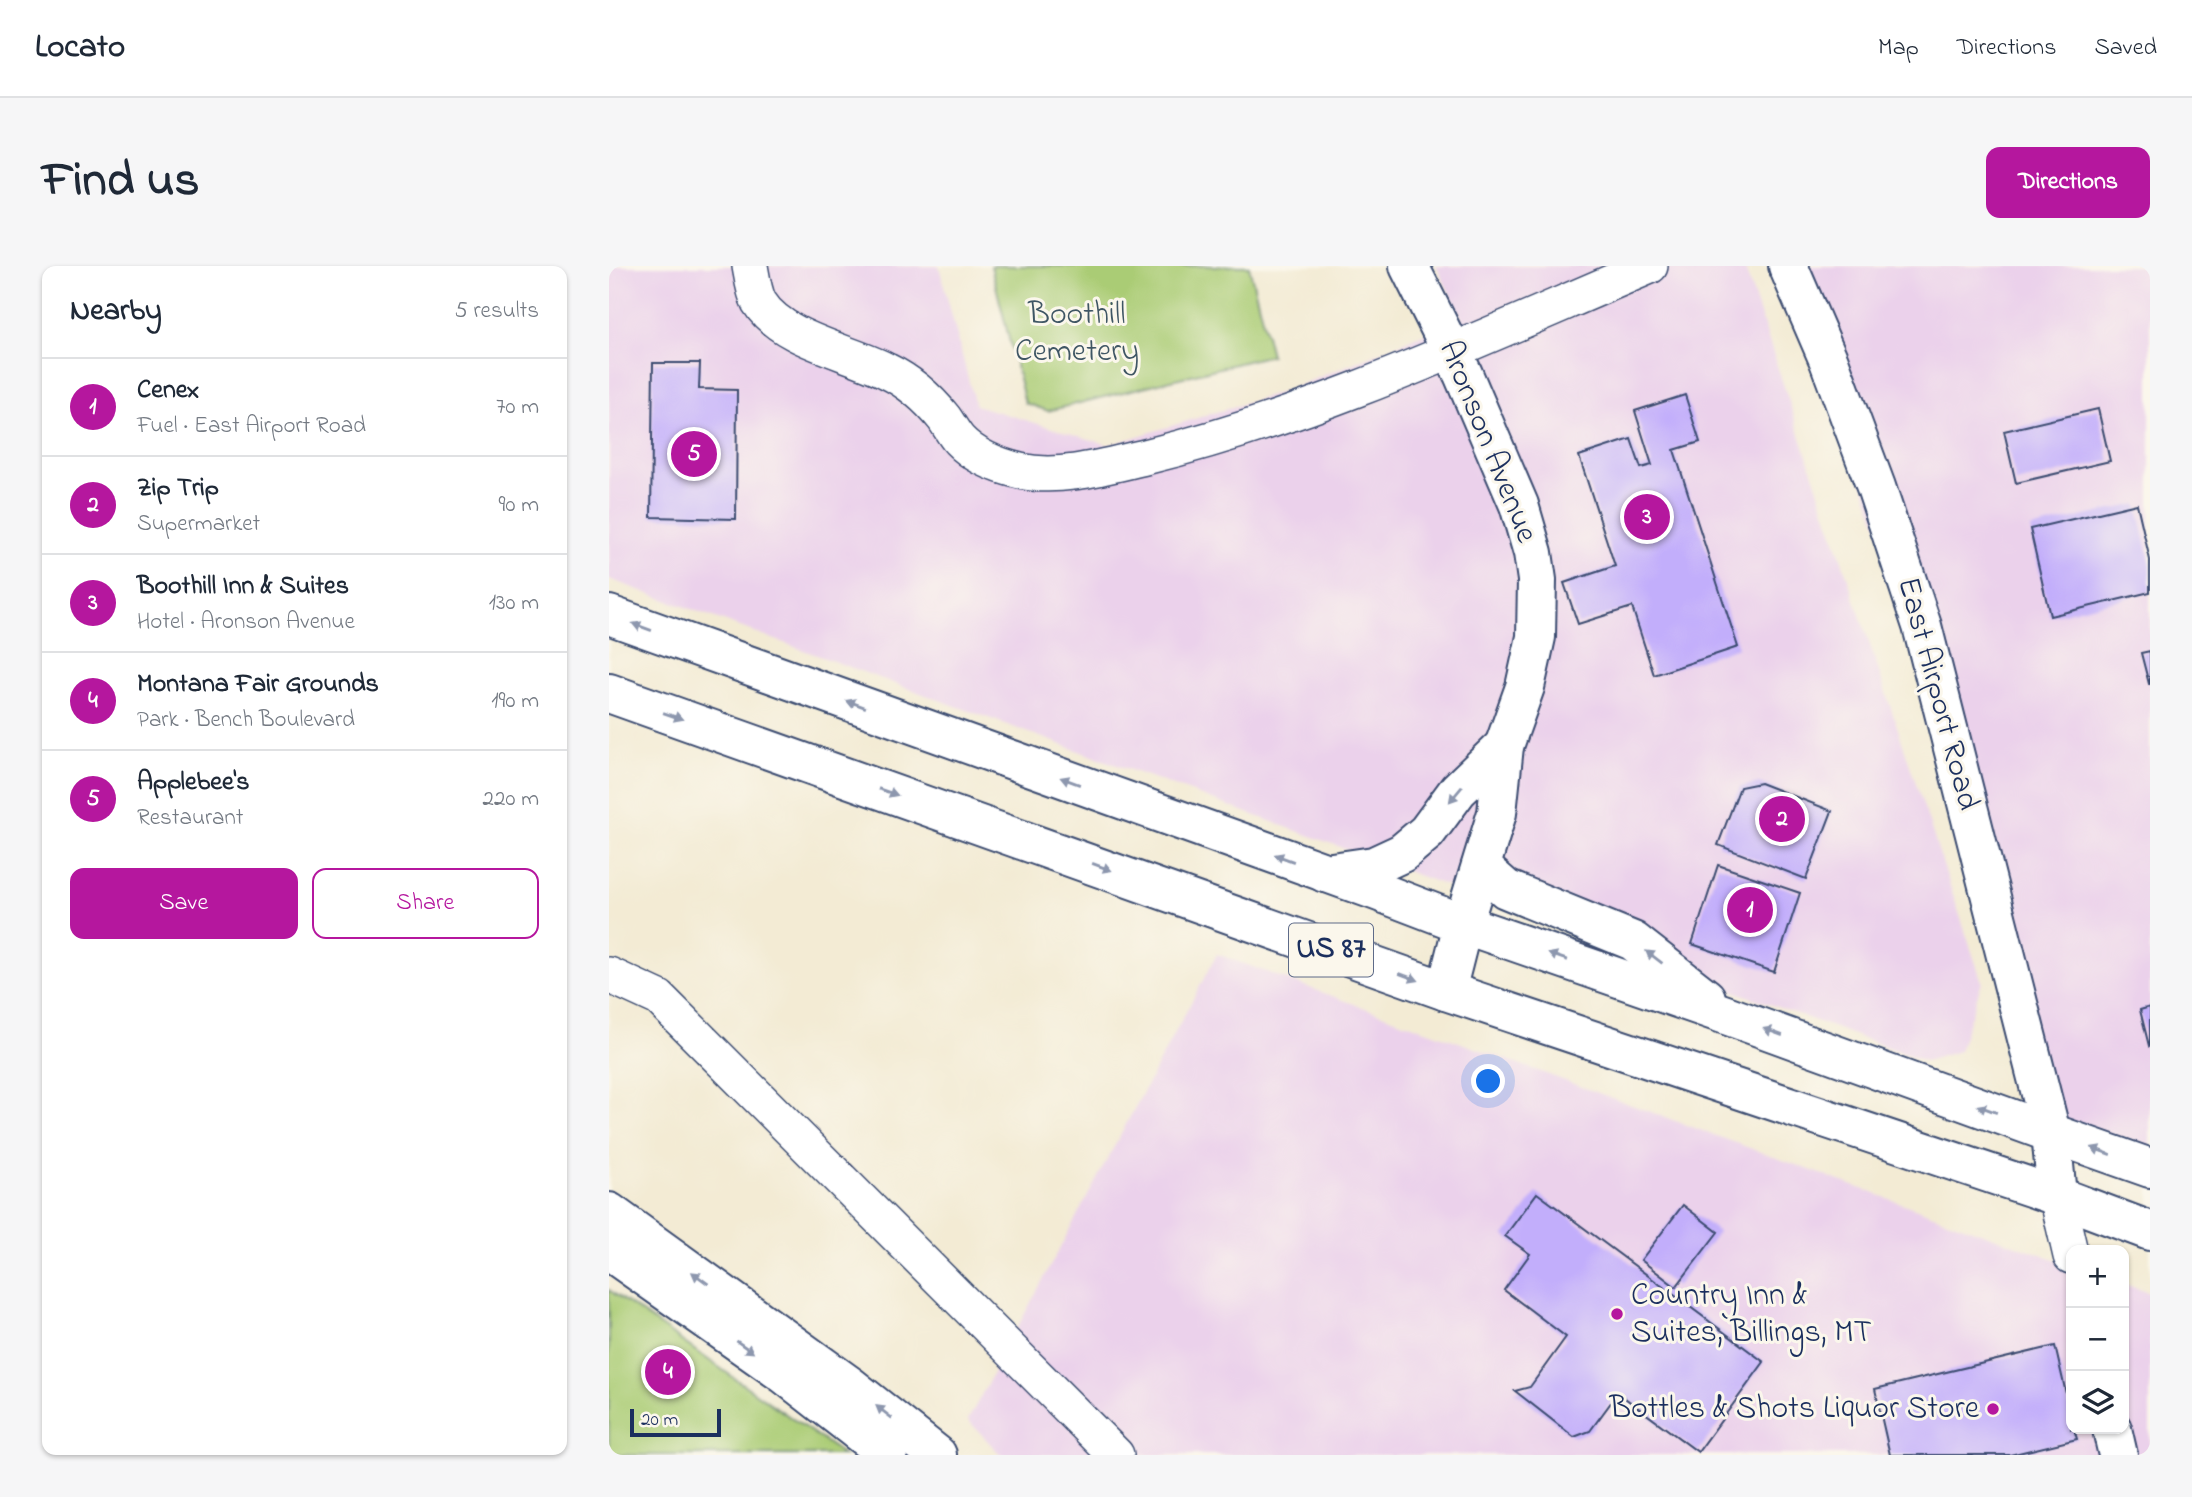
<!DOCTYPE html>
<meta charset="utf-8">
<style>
:root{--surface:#fff;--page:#f6f6f7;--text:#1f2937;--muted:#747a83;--line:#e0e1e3;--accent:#b5179e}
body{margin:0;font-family:"Indie Flower",sans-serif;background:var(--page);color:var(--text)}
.controls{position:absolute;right:21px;bottom:21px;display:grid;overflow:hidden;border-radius:14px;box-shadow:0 2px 5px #0004}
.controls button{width:63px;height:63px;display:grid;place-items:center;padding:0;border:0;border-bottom:2px solid var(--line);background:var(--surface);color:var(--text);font:35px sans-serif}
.scale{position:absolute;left:21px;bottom:18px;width:91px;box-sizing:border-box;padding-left:7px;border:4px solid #1b2f5e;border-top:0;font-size:19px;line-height:24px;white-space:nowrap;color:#1b2f5e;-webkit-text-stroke:5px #fbf7ec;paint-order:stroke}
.you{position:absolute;left:880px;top:816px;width:24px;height:24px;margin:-18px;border:5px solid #fff;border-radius:50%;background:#1a73e8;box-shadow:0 0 0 10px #1a73e833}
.badge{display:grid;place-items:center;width:46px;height:46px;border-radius:50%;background:var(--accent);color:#fff;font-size:23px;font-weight:700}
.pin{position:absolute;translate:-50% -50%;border:4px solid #fff;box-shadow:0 2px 7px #0006}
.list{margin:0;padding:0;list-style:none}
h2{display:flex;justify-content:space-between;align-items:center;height:91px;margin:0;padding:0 28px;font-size:30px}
h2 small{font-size:23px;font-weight:400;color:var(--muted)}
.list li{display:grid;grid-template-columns:46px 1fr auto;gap:21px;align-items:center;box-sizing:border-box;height:98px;padding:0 28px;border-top:2px solid var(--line)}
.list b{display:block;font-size:26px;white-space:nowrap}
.list p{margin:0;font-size:23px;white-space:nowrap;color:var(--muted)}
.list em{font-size:23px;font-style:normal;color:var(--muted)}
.actions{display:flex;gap:14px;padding:21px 28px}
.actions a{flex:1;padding:16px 0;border:2px solid var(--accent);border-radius:14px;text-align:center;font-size:24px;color:var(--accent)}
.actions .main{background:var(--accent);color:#fff}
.icon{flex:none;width:38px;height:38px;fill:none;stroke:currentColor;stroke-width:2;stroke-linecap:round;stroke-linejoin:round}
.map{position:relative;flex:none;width:1541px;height:1189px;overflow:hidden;border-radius:14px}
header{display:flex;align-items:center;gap:42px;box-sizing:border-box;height:98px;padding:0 35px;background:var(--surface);border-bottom:2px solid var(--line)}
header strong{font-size:33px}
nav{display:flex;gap:38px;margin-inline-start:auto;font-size:24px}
.intro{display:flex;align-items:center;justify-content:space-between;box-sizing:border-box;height:168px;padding:0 42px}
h1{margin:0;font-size:49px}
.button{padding:18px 32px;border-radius:14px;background:var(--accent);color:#fff;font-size:24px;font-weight:700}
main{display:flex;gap:42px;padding:0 42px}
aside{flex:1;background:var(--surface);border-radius:14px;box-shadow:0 2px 5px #0004}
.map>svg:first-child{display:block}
</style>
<header>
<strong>Locato</strong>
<nav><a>Map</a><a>Directions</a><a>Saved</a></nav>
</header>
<div class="intro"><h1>Find us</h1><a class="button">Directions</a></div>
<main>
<aside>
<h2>Nearby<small>5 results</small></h2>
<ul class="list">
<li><span class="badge">1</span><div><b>Cenex</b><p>Fuel · East Airport Road</p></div><em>70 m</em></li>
<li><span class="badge">2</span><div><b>Zip Trip</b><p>Supermarket</p></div><em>90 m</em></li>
<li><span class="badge">3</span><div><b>Boothill Inn &amp; Suites</b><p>Hotel · Aronson Avenue</p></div><em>130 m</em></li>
<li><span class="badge">4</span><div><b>Montana Fair Grounds</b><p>Park · Bench Boulevard</p></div><em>190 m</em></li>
<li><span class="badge">5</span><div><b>Applebee's</b><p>Restaurant</p></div><em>220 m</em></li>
</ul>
<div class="actions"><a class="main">Save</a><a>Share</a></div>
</aside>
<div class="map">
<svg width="1541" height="1189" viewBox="0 0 1541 1189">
<rect width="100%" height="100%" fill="#fbf7ec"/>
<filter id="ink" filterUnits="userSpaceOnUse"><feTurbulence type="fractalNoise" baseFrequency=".0143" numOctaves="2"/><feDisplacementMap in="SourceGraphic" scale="14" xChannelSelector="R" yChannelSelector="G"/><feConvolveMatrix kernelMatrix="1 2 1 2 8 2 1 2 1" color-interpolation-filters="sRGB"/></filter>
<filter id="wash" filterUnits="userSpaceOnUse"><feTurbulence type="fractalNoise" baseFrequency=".00686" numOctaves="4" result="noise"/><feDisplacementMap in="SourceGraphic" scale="28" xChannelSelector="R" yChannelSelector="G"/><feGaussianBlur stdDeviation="1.57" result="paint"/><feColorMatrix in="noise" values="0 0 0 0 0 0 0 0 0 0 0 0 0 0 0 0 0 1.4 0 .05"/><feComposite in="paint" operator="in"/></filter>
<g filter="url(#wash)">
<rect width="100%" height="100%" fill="#f3ebd4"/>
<g fill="#ebd1eb">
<path d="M0,0H330L366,139L500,179L677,125L853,52L827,0H1135L1373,716L1350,785L1316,795L0,313Z"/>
<path d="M1179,0H1541V903L1442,867L1340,466Z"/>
<path d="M608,688L1462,999V1163H1515V1018L1541,1027V1189H392L359,1154Z"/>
</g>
<g fill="#aacc75" stroke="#627e6a" stroke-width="2">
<path d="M382,0H640L662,89L439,145L416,137Z"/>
<path d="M0,1024L235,1189H0Z"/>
</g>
<g id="blocks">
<g fill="#c2aefb">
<path d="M44,97H91L90,123L128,124L127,253L42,251Z"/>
<path d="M1076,129L1091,176L1065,184L1129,381L1045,409L1023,341L969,358L955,317L1006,300L970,190L1022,173L1032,202L1043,199L1026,145Z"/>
<path d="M1489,143L1501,195L1407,217L1395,165Z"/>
<path d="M1528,238L1541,294V326L1441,350L1421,263Z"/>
<path d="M1541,385V418H1540L1532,387Z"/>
<path d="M1151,517L1223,545L1197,613L1109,579L1131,521Z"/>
<path d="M1109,599L1191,627L1165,706L1083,678Z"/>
<path d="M1541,741V779L1540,780L1531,744Z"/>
<path d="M928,927L1155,1096L1089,1186L1009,1127L981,1165L965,1171L906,1125L921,1121L957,1071L895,1024L921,988L896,970Z"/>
<path d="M1074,939L1109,966L1067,1021L1032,994Z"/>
<path d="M1446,1080L1462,1149V1163H1465L1468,1173L1401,1189H1281L1266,1123Z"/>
</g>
</g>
</g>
<g filter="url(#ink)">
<use href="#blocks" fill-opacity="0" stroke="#3b4b70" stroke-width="2"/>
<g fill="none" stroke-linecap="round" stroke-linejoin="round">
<g stroke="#3b4b70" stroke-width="38">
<g id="minor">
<path d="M141,0C143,11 145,26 150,36C173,74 240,85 278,105C301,116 319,132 335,152C340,159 344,167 350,174C365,190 390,200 411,205C451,214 497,200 536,191C709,149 878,69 1041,0"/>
<path d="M0,709L50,732L507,1189"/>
<path d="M1448,930L1462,990"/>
</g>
</g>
<g stroke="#3b4b70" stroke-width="42">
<g id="major">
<path d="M800,0L854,108L910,239L924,287L928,314L927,371L916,421L895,480L888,547L854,658L837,725"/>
<path d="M716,607L765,600L793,587L818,566L849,524L895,480"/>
<path d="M1442,867L1541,902"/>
<path d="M1448,930L1541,965"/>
<path d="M0,946L241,1120L328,1189"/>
<path d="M0,985L175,1108L279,1189"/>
<path d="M1503,1163L1509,1189"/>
</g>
</g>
<g stroke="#3b4b70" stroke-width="42">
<g id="highway">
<path d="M0,349L768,625L854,658L1117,749L1442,867"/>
<path d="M0,427L837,725L1448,930L1442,867L1313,360L1267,221L1220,95L1179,0"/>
<path d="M872,601L897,623L1024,675L1097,732"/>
</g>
</g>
<use href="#minor" stroke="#fff" stroke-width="35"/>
<use href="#major" stroke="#fff" stroke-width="38"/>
<use href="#highway" stroke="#fff" stroke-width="38"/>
</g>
<defs><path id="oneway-solid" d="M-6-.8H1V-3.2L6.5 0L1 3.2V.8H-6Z" transform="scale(1.75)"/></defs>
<g fill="#8d97ae">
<use href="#oneway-solid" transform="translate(33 361) rotate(-160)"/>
<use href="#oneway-solid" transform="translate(247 438) rotate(-160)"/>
<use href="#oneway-solid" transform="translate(64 450) rotate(19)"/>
<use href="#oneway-solid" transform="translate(461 515) rotate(-160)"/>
<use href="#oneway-solid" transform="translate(279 526) rotate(19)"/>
<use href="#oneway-solid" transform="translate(847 528) rotate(130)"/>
<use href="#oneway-solid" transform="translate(675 592) rotate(-160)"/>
<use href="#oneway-solid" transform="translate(493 601) rotate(20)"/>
<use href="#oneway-solid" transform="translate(949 691) rotate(-161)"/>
<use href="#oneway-solid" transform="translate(1045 691) rotate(-143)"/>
<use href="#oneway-solid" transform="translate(800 711) rotate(20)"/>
<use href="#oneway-solid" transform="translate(1164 766) rotate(-160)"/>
<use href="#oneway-solid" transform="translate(1378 843) rotate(-160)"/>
<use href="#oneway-solid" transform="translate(1492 885) rotate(-160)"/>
<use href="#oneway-solid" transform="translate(91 1012) rotate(-144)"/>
<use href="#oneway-solid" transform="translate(136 1081) rotate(35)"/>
<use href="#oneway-solid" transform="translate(275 1146) rotate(-142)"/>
</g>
</g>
<g fill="#b5179e" stroke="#fbf7ec" stroke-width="2.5">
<circle cx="1008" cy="1048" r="7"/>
<circle cx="1384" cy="1143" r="7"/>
</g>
<g text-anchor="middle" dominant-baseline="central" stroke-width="6" stroke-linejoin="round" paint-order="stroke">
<rect fill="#fbf7ec" stroke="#5e6b89" stroke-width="2" x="680" y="657.5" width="84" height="53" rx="5"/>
<g font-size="30" font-weight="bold" fill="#1b2f5e">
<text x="722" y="684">US 87</text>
</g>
<g font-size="32" fill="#3f5664" stroke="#fbf7ec">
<text x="468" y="49">Boothill<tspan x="468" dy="37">Cemetery</tspan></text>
</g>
<g font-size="32" fill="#1b2f5e" stroke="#fbf7ec">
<text transform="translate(878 176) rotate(68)">Aronson Avenue</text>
<text transform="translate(1328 428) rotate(75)">East Airport Road</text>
</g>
<g font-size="32" fill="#1b2f5e" stroke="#fbf7ec" text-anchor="start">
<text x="1022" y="1030">Country Inn &amp;<tspan x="1022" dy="37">Suites, Billings, MT</tspan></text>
<text x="1370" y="1143" text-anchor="end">Bottles &amp; Shots Liquor Store</text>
</g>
</g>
</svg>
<div class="controls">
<button>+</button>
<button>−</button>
<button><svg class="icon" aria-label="layers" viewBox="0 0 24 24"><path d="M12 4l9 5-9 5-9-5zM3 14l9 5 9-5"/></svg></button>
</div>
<div class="scale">20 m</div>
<div class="you"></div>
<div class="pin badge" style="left:1141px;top:644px">1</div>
<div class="pin badge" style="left:1173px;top:553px">2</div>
<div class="pin badge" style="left:1038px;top:251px">3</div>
<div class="pin badge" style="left:59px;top:1106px">4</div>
<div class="pin badge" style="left:85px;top:188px">5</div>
</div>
</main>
